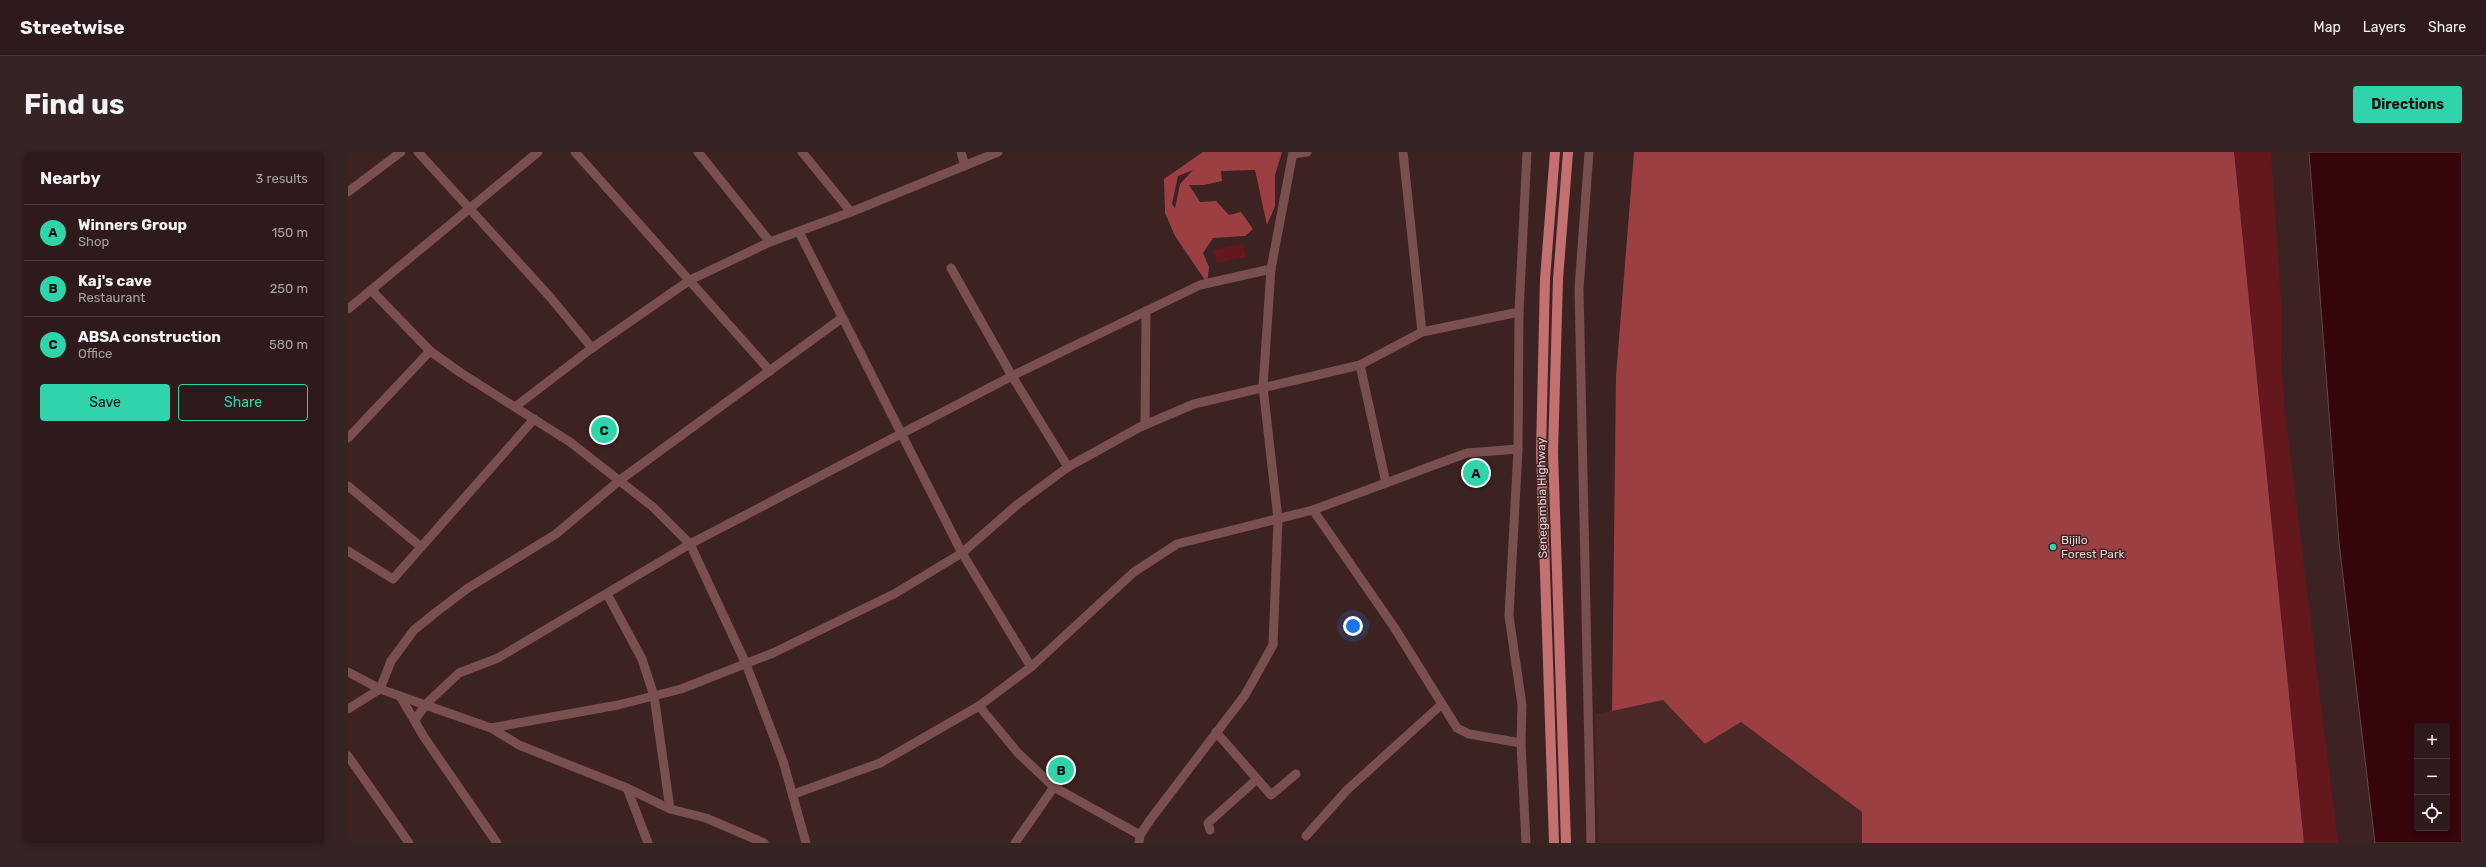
<!DOCTYPE html>
<meta charset="utf-8">
<style>
:root{--surface:#2e1a1a;--page:#362323;--text:#f1f3f6;--muted:#a7a1a2;--line:#493839;--accent:#30d4aa}
body{margin:0;font-family:Rubik,sans-serif;background:var(--page);color:var(--text)}
.controls{position:absolute;right:12px;bottom:12px;display:grid;overflow:hidden;border-radius:4px;box-shadow:0 2px 6px #0003}
.controls button{width:36px;height:36px;display:grid;place-items:center;padding:0;border:0;border-bottom:1px solid var(--line);background:var(--surface);color:var(--text);font:20px sans-serif}
.you{position:absolute;left:1005px;top:474px;width:14px;height:14px;margin:-10px;border:3px solid #fff;border-radius:50%;background:#1a73e8;box-shadow:0 0 0 6px #1a73e833}
.badge{display:grid;place-items:center;width:26px;height:26px;border-radius:50%;background:var(--accent);color:#111;font-size:13px;font-weight:700}
.pin{position:absolute;translate:-50% -50%;border:2px solid #fff;box-shadow:0 1px 4px #0006}
.list{margin:0;padding:0;list-style:none}
h2{display:flex;justify-content:space-between;align-items:center;height:52px;margin:0;padding:0 16px;font-size:17px}
h2 small{font-size:13px;font-weight:400;color:var(--muted)}
.list li{display:grid;grid-template-columns:26px 1fr auto;gap:12px;align-items:center;box-sizing:border-box;height:56px;padding:0 16px;border-top:1px solid var(--line)}
.list b{display:block;font-size:15px;white-space:nowrap}
.list p{margin:0;font-size:13px;white-space:nowrap;color:var(--muted)}
.list em{font-size:13px;font-style:normal;color:var(--muted)}
.actions{display:flex;gap:8px;padding:12px 16px}
.actions a{flex:1;padding:9px 0;border:1px solid var(--accent);border-radius:4px;text-align:center;font-size:14px;color:var(--accent)}
.actions .main{background:var(--accent);color:#111}
.icon{flex:none;width:22px;height:22px;fill:none;stroke:currentColor;stroke-width:2;stroke-linecap:round;stroke-linejoin:round}
.map{position:relative;flex:none;width:2114px;height:691px;overflow:hidden;border-radius:4px}
header{display:flex;align-items:center;gap:24px;box-sizing:border-box;height:56px;padding:0 20px;background:var(--surface);border-bottom:1px solid var(--line)}
header strong{font-size:19px}
nav{display:flex;gap:22px;margin-inline-start:auto;font-size:14px}
.intro{display:flex;align-items:center;justify-content:space-between;box-sizing:border-box;height:96px;padding:0 24px}
h1{margin:0;font-size:28px}
.button{padding:10px 18px;border-radius:4px;background:var(--accent);color:#111;font-size:14px;font-weight:700}
main{display:flex;gap:24px;padding:0 24px}
aside{flex:1;background:var(--surface);border-radius:4px;box-shadow:0 2px 6px #0003}
.map>svg:first-child{display:block}
</style>
<header>
<strong>Streetwise</strong>
<nav><a>Map</a><a>Layers</a><a>Share</a></nav>
</header>
<div class="intro"><h1>Find us</h1><a class="button">Directions</a></div>
<main>
<aside>
<h2>Nearby<small>3 results</small></h2>
<ul class="list">
<li><span class="badge">A</span><div><b>Winners Group</b><p>Shop</p></div><em>150 m</em></li>
<li><span class="badge">B</span><div><b>Kaj's cave</b><p>Restaurant</p></div><em>250 m</em></li>
<li><span class="badge">C</span><div><b>ABSA construction</b><p>Office</p></div><em>580 m</em></li>
</ul>
<div class="actions"><a class="main">Save</a><a>Share</a></div>
</aside>
<div class="map">
<svg width="2114" height="691" viewBox="0 0 2114 691">
<rect width="100%" height="100%" fill="#3d2222"/>
<path fill="#4b2828" d="M1315,548L1357,592L1393,570L1514,660V691H1250L1247,562Z"/>
<g fill="#65171e">
<path d="M1886,0H1923L1934,166L1933,207L1937,261L1990,691H1956Z"/>
<path d="M895,92L898,105L869,111L865,98Z"/>
</g>
<g fill="#9c3f43" fill-rule="evenodd">
<path d="M855,0H934L927,23V54L919,73L907,18L873,19L874,29L856,33H841L852,50L868,49L881,63L893,60L905,77L897,84L865,86L855,101L861,115L859,131L827,84L817,61L816,27ZM845,18L832,32L827,56L824,52L830,24Z"/>
<path d="M1286,0H1886L1956,691H1514V660L1393,570L1357,592L1315,548L1264,559L1268,224Z"/>
</g>
<path fill="#35050a" stroke="#6a4346" fill-rule="evenodd" d="M1961,0H2114V691H2027L1991,391ZM2069,574H2099V676H2069Z"/>
<g fill="none" stroke-linecap="round" stroke-linejoin="round">
<g stroke="#794f4f" stroke-width="9">
<path d="M70,0L202,145L244,196"/>
<path d="M227,0L422,219"/>
<path d="M350,0L422,90"/>
<path d="M454,0L503,60"/>
<path d="M613,0L617,14"/>
<path d="M1055,0L1074,180"/>
<path d="M1241,0L1231,137L1243,691"/>
<path d="M945,2L959,0"/>
<path d="M0,40L53,0"/>
<path d="M451,80L614,401L683,515"/>
<path d="M603,116L664,224L720,315"/>
<path d="M24,139L82,199L113,221L222,290L305,355L342,392L398,512L435,609L458,691"/>
<path d="M0,157L190,0"/>
<path d="M1012,213L1038,331"/>
<path d="M167,255L244,196L342,128L422,90L503,60L650,0"/>
<path d="M797,273L798,159"/>
<path d="M0,286L82,199"/>
<path d="M0,334L73,395"/>
<path d="M965,358L1046,475L1109,576L1121,582L1173,591"/>
<path d="M0,399L45,427L186,267"/>
<path d="M259,442L294,507L306,544L322,657"/>
<path d="M0,520L32,537L143,576L171,593L279,636L322,657L358,666L416,691"/>
<path d="M52,544L76,585L149,691"/>
<path d="M631,554L670,601L706,635L792,683"/>
<path d="M0,557L32,537L43,509L66,478L87,461L120,436L208,382L272,328L494,166"/>
<path d="M67,568L78,552L111,521L150,506L342,392L664,224L852,133L923,117"/>
<path d="M143,576L270,553L333,537L425,501L546,442L614,401L670,352L720,315L792,275L846,252L1012,213L1074,180L1171,160"/>
<path d="M868,580L923,643L948,622"/>
<path d="M0,604L61,691"/>
<path d="M279,636L300,691"/>
<path d="M446,642L532,611L631,554L683,515L786,420L829,392L965,358L1119,301L1170,297"/>
<path d="M862,678L860,671L909,627"/>
<path d="M958,684L999,638L1094,552"/>
<path d="M667,691L706,635"/>
<path d="M791,691L792,683L802,668L897,543L925,493L930,367L915,235L923,117L945,0"/>
<path d="M1178,691L1173,591L1174,553L1161,464L1170,297L1171,160L1179,0"/>
</g>
<g stroke="#c47071" stroke-width="10">
<path d="M1206,691L1193,300L1197,127L1207,0"/>
<path d="M1218,691L1205,300L1210,127L1220,0"/>
</g>
</g>
<circle fill="#30d4aa" stroke="#3d2222" stroke-width="1.5" cx="1705" cy="395" r="4"/>
<g text-anchor="middle" dominant-baseline="central" stroke-width="3" stroke-linejoin="round" paint-order="stroke">
<g font-size="12" fill="#e6d3d2" stroke="#3d2222">
<text transform="translate(1194 346) rotate(-91)">Senegambia Highway</text>
</g>
<g font-size="12" fill="#e6d3d2" stroke="#3d2222" text-anchor="start">
<text x="1713" y="388">Bijilo<tspan x="1713" dy="14">Forest Park</tspan></text>
</g>
</g>
</svg>
<div class="controls">
<button>+</button>
<button>−</button>
<button><svg class="icon" aria-label="locate" viewBox="0 0 24 24"><circle cx="12" cy="12" r="6"/><path d="M12 2v4M12 18v4M2 12h4M18 12h4"/></svg></button>
</div>
<div class="you"></div>
<div class="pin badge" style="left:1128px;top:321px">A</div>
<div class="pin badge" style="left:713px;top:618px">B</div>
<div class="pin badge" style="left:256px;top:278px">C</div>
</div>
</main>
